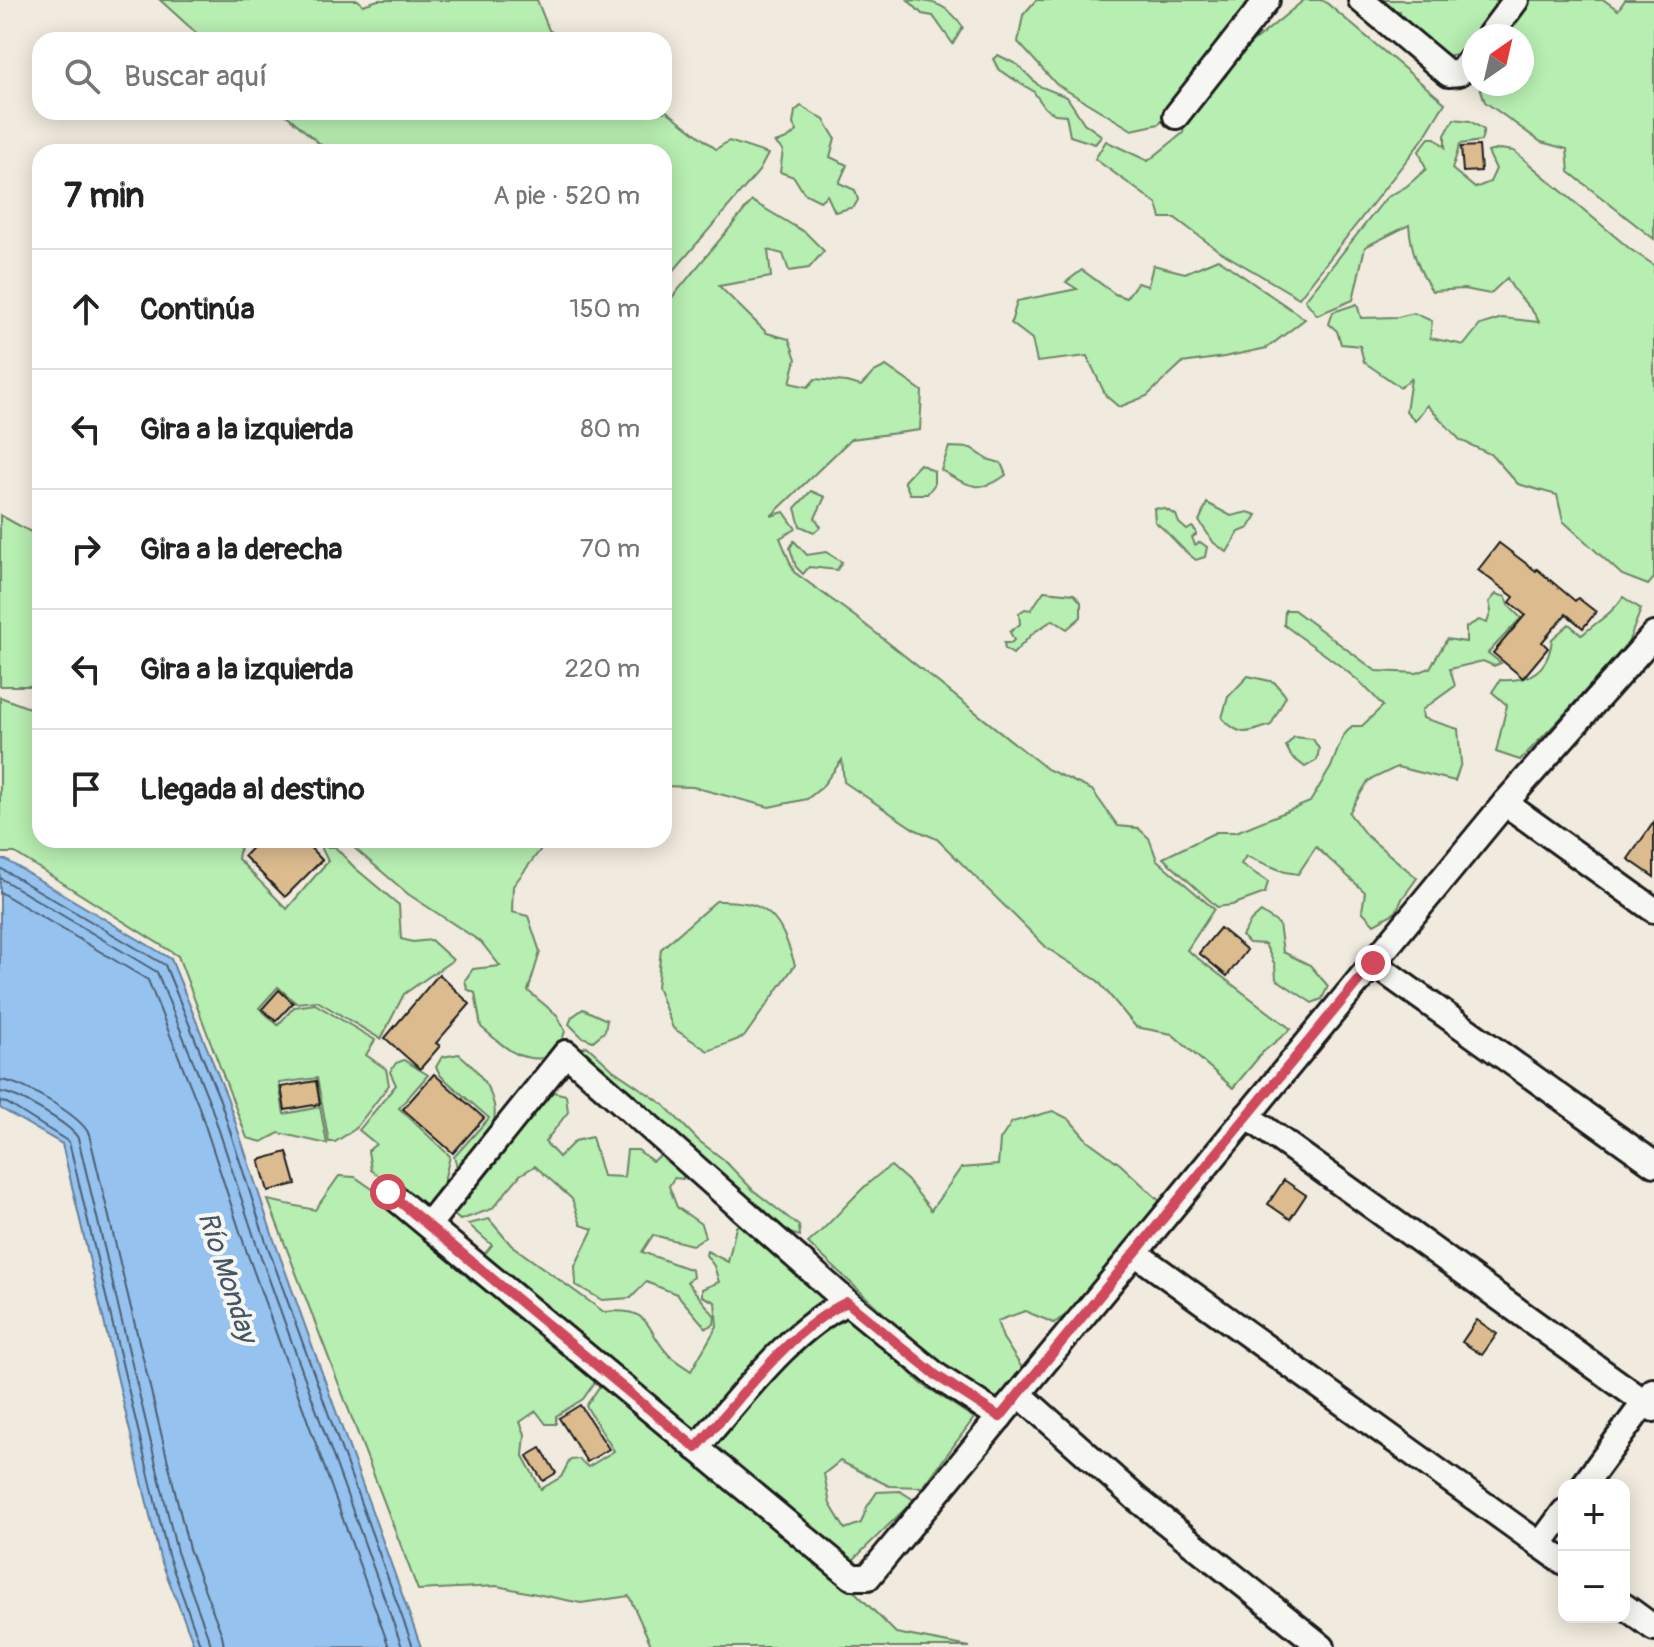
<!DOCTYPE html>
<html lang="es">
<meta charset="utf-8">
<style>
:root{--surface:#fff;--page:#f2f2f2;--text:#222;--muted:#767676;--line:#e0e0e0}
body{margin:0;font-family:Pangolin,sans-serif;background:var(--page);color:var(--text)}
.controls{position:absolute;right:24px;bottom:24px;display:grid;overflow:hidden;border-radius:16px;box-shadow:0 4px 20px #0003}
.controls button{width:72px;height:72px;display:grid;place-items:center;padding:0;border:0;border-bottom:2px solid var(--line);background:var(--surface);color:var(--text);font:40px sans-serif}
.compass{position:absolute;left:1462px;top:24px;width:72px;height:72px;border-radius:50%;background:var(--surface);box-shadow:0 4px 20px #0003;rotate:34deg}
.stop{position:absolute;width:24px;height:24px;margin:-18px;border:6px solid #d1495b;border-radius:50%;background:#fff}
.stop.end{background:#d1495b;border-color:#fff;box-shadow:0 2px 8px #0008}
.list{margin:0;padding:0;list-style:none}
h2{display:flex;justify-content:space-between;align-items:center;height:104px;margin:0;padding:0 32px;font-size:34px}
h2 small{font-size:26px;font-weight:400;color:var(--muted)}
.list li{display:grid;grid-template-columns:52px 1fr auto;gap:24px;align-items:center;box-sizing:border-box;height:120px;padding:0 32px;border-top:2px solid var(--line)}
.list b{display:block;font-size:30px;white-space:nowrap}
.list em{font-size:26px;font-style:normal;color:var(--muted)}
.icon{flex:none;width:44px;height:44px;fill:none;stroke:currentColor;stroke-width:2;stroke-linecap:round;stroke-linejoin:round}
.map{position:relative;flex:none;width:1654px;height:1647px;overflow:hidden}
.search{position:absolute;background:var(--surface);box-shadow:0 4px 20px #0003;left:32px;top:32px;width:640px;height:88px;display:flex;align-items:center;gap:20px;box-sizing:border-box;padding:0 28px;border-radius:24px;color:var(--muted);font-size:30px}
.panel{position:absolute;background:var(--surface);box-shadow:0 4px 20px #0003;left:32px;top:144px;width:640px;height:704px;border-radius:24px}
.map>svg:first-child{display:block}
</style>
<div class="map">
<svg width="1654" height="1647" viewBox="0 0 1654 1647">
<rect width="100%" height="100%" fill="#f1eade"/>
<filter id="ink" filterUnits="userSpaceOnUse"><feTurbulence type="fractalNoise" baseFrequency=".0125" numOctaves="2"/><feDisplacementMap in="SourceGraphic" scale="16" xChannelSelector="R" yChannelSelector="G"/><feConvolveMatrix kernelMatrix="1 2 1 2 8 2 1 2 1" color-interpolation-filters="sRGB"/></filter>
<g filter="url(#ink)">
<g fill="#b7eeb1" stroke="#6a8566" stroke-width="2">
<path d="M160,0H358L363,5L378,0H537L549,30L563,40H204Z"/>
<path d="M908,0C934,0 949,6 963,27L953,44L933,16L922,14Z"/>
<path d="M1036,0H1260L1186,97L1159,124L1132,130L1056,84L1018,42L1023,15Z"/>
<path d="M1304,0H1323L1445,103L1423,139L1299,298L1219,251L1175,218H1161L1157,204L1095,159L1106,141L1148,161L1183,133L1185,117L1200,95L1225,77L1242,51Z"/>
<path d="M1372,0H1499L1463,53L1440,57L1401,23L1400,11L1385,14Z"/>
<path d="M1522,0H1604L1618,10L1625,0H1654V239L1569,172L1567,149L1541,142L1485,102L1479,84H1522V36H1490Z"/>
<path d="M998,55L1018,65L1039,86L1067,97L1084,123L1102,136L1095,144L1070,136L1066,115L1055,114L1045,108L1033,91L999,70L993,59Z"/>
<path d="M801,106L824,120L835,138L830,157L847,165L839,183L855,190L858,200L854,207L835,212L827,195L820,201L804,193L794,177L780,172L783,150L775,143L787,139L797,131L793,124L795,111Z"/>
<path d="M664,109L716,149L729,141L768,154L759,171L664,282V152H329L283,112H664Z"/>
<path d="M1454,119L1470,121L1484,130L1481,141L1460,144L1452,169L1475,188L1490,182L1496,169L1488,152L1500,149L1514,151L1630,249L1654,265V578L1648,585L1622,575L1563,521L1557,495L1518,484L1492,455L1460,440L1427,405L1415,421L1406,411L1411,379L1400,387L1364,362L1360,346L1341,344L1337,331L1329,324L1333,312L1357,304L1361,318L1398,317L1414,313L1432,321L1430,338L1464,345L1480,325L1502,318L1539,322C1531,304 1516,298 1507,278L1490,294L1464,289L1432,291C1418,269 1411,250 1409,225L1365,247L1353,300L1317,315L1305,300L1386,198L1407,186L1426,169L1419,151L1429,138H1435L1445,147V135Z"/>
<path d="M752,201L806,233L824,251L809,268L789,271L783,254L768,250L771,277L719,286L767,333L789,339L796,359L790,383L808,387L815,379L846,382L861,386L874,372L886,366L922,391L920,430L851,439L771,516L784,512L796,529L780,538L794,572L857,618L1047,769L1092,790L1118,826L1138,828L1149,838L1157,860L1214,909L1187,950L1291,1029L1263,1052L1233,1088L1172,1034L1136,1027L1098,981L1047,948L937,839L914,829L844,782L842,760L821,788L807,799L769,807L693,787L664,786V307Z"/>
<path d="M1218,259L1305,319L1267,348L1224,357L1182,363L1147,396L1119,407L1106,396L1087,356L1037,362L1032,339L1011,323L1017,301L1077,289L1066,282L1082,270L1115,294L1126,298L1137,283L1148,286L1153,265L1185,273Z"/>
<path d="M949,447L971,448L987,459L1001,463L1006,475C979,495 967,485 941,470Z"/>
<path d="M920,464L934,471V485L927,494H910L904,481Z"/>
<path d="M811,491L825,497L815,518L821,527L814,532L800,526L795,508Z"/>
<path d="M1207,503L1231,516L1248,512L1257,515L1249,528L1239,532L1227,552L1214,543L1199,521Z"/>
<path d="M1154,508L1165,509L1176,515L1179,523L1187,530L1192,527L1196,531V535L1192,537L1195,545L1200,542L1207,547L1205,557L1196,560C1180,549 1170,533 1155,522Z"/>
<path d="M0,515L40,537V673L31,686H0Z"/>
<path d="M794,541L807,555L826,552L842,562L837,570L809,567L803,574L796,567L790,548Z"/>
<path d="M1044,591L1074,594L1081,602V617L1067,629L1053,620L1033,633L1013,654L1005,649L1004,643H1011L1014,640L1010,632L1020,624L1019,613L1025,609L1031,610Z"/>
<path d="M1496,594L1506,597L1510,607L1521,618L1488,653L1501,663L1494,666L1483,661L1450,669L1455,686L1422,710L1423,718L1458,729L1461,763L1455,781L1397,767L1368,781L1349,813L1366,835L1417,878L1402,899L1396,912L1374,924L1362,911L1365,892L1316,847L1298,874L1285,872L1246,856L1241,864L1268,882L1265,893L1232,905L1217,907L1163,858L1216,832H1236L1310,802L1331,767L1343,736L1352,726H1362L1383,706C1355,673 1318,650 1284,625L1285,610H1294L1376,671L1417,673L1430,668L1447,639L1466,642V627L1479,620L1487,623L1491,611L1489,602Z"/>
<path d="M1623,597L1641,609L1628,643L1559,720L1520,760L1496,752L1507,705L1492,692L1500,680C1530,682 1549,670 1552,639L1569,624L1582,635C1596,622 1612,614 1623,597Z"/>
<path d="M1248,676L1274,682L1286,696L1271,725C1247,733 1241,738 1222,718L1228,697Z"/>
<path d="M0,697L40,712V840H241L238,859L287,909L328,861L321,847H335L355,868L399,905L401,939L413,942L431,940L453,960L404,994L381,1039L317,1001L296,1003L278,987L259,1008L278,1025L294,1007L315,1004L375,1040L366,1055L386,1069L389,1085L355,1129L335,1142H329L317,1078L279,1083L284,1114L320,1107L327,1144L279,1133L262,1142L247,1138L178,956L15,853H0Z"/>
<path d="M1294,737L1313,739L1319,749L1317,760L1305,767L1291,756L1286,746Z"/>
<path d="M345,840H554L541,849L513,886L512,912L528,916L540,952L528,991L557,1015L565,1031L557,1056C520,1065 507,1049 481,1027L475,993L467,989L465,980L473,969L500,966L481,942L408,894Z"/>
<path d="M716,901C770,900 780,917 795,965L744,1037L708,1051L673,1028L657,987L661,949Z"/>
<path d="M1261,912L1279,924L1283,952L1310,965L1328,986L1322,999L1312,1003L1276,979L1275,965L1265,944L1249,943L1242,936L1251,921Z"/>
<path d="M583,1009L607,1020L605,1031L593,1041L582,1037L569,1024L572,1017Z"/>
<path d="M587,1046L613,1070L663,1104L699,1141L723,1159L753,1190L799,1226L800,1236L786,1232L775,1223L763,1208L734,1189L715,1168L688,1149L578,1050Z"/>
<path d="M459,1054C480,1071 504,1102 491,1130C489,1136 483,1141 480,1145C472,1155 467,1161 457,1167L454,1157L489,1118L441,1076L436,1067L442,1057Z"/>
<path d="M404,1060L428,1075L399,1108L450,1156L438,1206L427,1210L371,1170L368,1151L376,1144L359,1130L396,1085L390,1072L396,1063Z"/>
<path d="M549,1091L566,1095L568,1112L545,1142L559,1157L575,1141L592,1137L603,1176L624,1177L627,1150H638L652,1161L665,1153L683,1168V1179L674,1178L669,1186L677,1207L701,1224L705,1237L692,1245L653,1235L642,1252L692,1270L693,1277L687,1282L715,1316L714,1324L706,1328L677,1294L646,1282L631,1298L602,1300L576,1285L575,1266L593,1229L581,1225L572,1199L535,1166L520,1175L492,1209L460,1220L446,1208Z"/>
<path d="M1053,1111L1069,1119L1087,1140L1120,1164L1163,1204L1145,1227L1119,1252L1099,1282L1072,1311L1054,1323L1025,1311L997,1321L1003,1338L1024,1371L1006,1394L991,1399L923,1350L808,1243C837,1219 859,1186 891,1166L908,1181L931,1210L961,1168L998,1165L1000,1140L1012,1122Z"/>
<path d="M339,1176L355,1177L420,1222L470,1280L552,1329L600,1375L583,1399L556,1416V1424H546L536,1411L520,1422L525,1434L523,1456L541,1489L561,1477L570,1460L579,1459L588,1467L614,1451L586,1406L604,1380L843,1580L896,1633L970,1647H652L629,1596L581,1603L497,1586L418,1590L268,1200L315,1210Z"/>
<path d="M489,1219L511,1245L604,1312C654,1307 644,1329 669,1355C675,1361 684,1366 691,1371L717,1326L715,1302L702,1296V1289L719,1282L714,1266L706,1255L707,1251L728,1262L736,1227L744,1219L922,1384L974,1418L923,1487L889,1486L840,1461L824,1474L830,1504L845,1529L861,1523L867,1507L877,1492L900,1491L914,1500L844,1569L478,1262L492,1245L468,1224Z"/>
</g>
<path fill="#95c2ef" stroke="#65809b" stroke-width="2" d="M0,860H6L171,959L227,1097L273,1237L421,1647H195L160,1558L62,1144L0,1108Z"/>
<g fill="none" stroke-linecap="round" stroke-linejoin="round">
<g stroke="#4c5e70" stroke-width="2">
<path d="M0,868L165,965L220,1100L265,1239L413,1647"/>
<path d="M0,878L157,972L210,1103L256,1243L402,1647"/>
<path d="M0,892L148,980L199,1107L245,1247L389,1647"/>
<path d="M0,1080C21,1081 80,1115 89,1134L189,1549L222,1635L224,1647"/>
<path d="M0,1092C16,1093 70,1124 78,1138L177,1552L212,1647"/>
<path d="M0,1102L7,1103L69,1142L168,1555L201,1647"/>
</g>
</g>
<g fill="#dcbc8f" stroke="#1c1c1c" stroke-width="2">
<path d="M1479,146L1481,171L1463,172L1461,147Z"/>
<path d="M1499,543L1536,571L1537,569L1575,601L1578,598L1596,612L1583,628L1566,614L1542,642L1548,648L1523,678L1493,653L1525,615L1510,602L1514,597L1478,570Z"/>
<path d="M1654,822V877L1628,859Z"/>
<path d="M259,840H303L322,860L285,897L244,856Z"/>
<path d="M1220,928L1247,950L1227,976L1199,953Z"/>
<path d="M439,974L470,1004L436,1043L440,1046L420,1069L385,1038Z"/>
<path d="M279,990L293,1003L276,1021L262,1009Z"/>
<path d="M434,1074L484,1118L453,1153L403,1109Z"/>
<path d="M316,1081L320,1104L285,1110L281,1087Z"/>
<path d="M287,1152L296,1184L268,1191L259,1160Z"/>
<path d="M1284,1180L1306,1195L1290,1219L1268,1204Z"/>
<path d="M1477,1320L1497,1334L1482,1355L1462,1342Z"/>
<path d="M580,1405L609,1449L587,1462L559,1418Z"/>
<path d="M541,1448L556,1473L543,1481L527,1456Z"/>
</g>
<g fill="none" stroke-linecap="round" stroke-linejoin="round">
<g stroke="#1c1c1c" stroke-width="30">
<g id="minor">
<path d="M1361,0L1449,74L1459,73L1474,55"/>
<path d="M1489,36L1516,0"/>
<path d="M1176,116L1267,0"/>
<path d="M1505,803L1654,910"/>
<path d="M1373,963L1654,1164"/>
<path d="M1247,1116L1654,1409"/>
<path d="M388,1192L852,1577H868L1505,803L1654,635"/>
<path d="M429,1224L566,1053L847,1302L937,1376L1000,1417"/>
<path d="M1135,1253L1564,1562"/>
<path d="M1019,1394L1137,1499L1322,1647"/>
<path d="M696,1448C740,1399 788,1331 847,1302"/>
<path d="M1584,1485L1653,1391"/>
<path d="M1540,1545L1564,1512"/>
<path d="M1624,1606L1654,1628"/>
</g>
</g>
<use href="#minor" stroke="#f6f6f2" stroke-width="24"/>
</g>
</g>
<g fill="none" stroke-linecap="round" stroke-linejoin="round" filter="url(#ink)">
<path stroke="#d1495b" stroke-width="10" d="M388,1192L696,1448C741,1399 787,1331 847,1302L937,1376L1000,1417L1373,963"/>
</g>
<g text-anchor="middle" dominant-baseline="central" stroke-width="8" stroke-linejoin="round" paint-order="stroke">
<g font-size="28" font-style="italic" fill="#465666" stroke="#f6f6f2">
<text transform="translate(227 1277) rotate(72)">Río Monday</text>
</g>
</g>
</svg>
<div class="controls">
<button>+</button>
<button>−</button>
</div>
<svg class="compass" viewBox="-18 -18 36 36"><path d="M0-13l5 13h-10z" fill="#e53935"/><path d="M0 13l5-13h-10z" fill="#767676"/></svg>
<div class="stop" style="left:388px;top:1192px"></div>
<div class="stop end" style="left:1373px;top:963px"></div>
<div class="search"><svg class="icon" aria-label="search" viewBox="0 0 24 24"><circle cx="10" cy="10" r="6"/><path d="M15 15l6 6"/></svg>Buscar aquí</div>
<section class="panel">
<h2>7 min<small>A pie · 520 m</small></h2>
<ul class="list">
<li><svg class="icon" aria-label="ahead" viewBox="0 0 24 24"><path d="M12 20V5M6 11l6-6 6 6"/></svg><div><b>Continúa</b></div><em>150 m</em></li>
<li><svg class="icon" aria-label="left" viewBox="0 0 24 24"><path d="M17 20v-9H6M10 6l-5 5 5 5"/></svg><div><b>Gira a la izquierda</b></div><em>80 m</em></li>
<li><svg class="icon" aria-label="right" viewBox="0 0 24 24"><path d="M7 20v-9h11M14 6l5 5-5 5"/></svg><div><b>Gira a la derecha</b></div><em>70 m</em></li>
<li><svg class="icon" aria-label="left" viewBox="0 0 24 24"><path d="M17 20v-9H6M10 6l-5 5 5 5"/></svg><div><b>Gira a la izquierda</b></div><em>220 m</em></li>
<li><svg class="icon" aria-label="arrive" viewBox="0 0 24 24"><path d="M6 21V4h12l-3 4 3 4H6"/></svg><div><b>Llegada al destino</b></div></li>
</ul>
</section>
</div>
